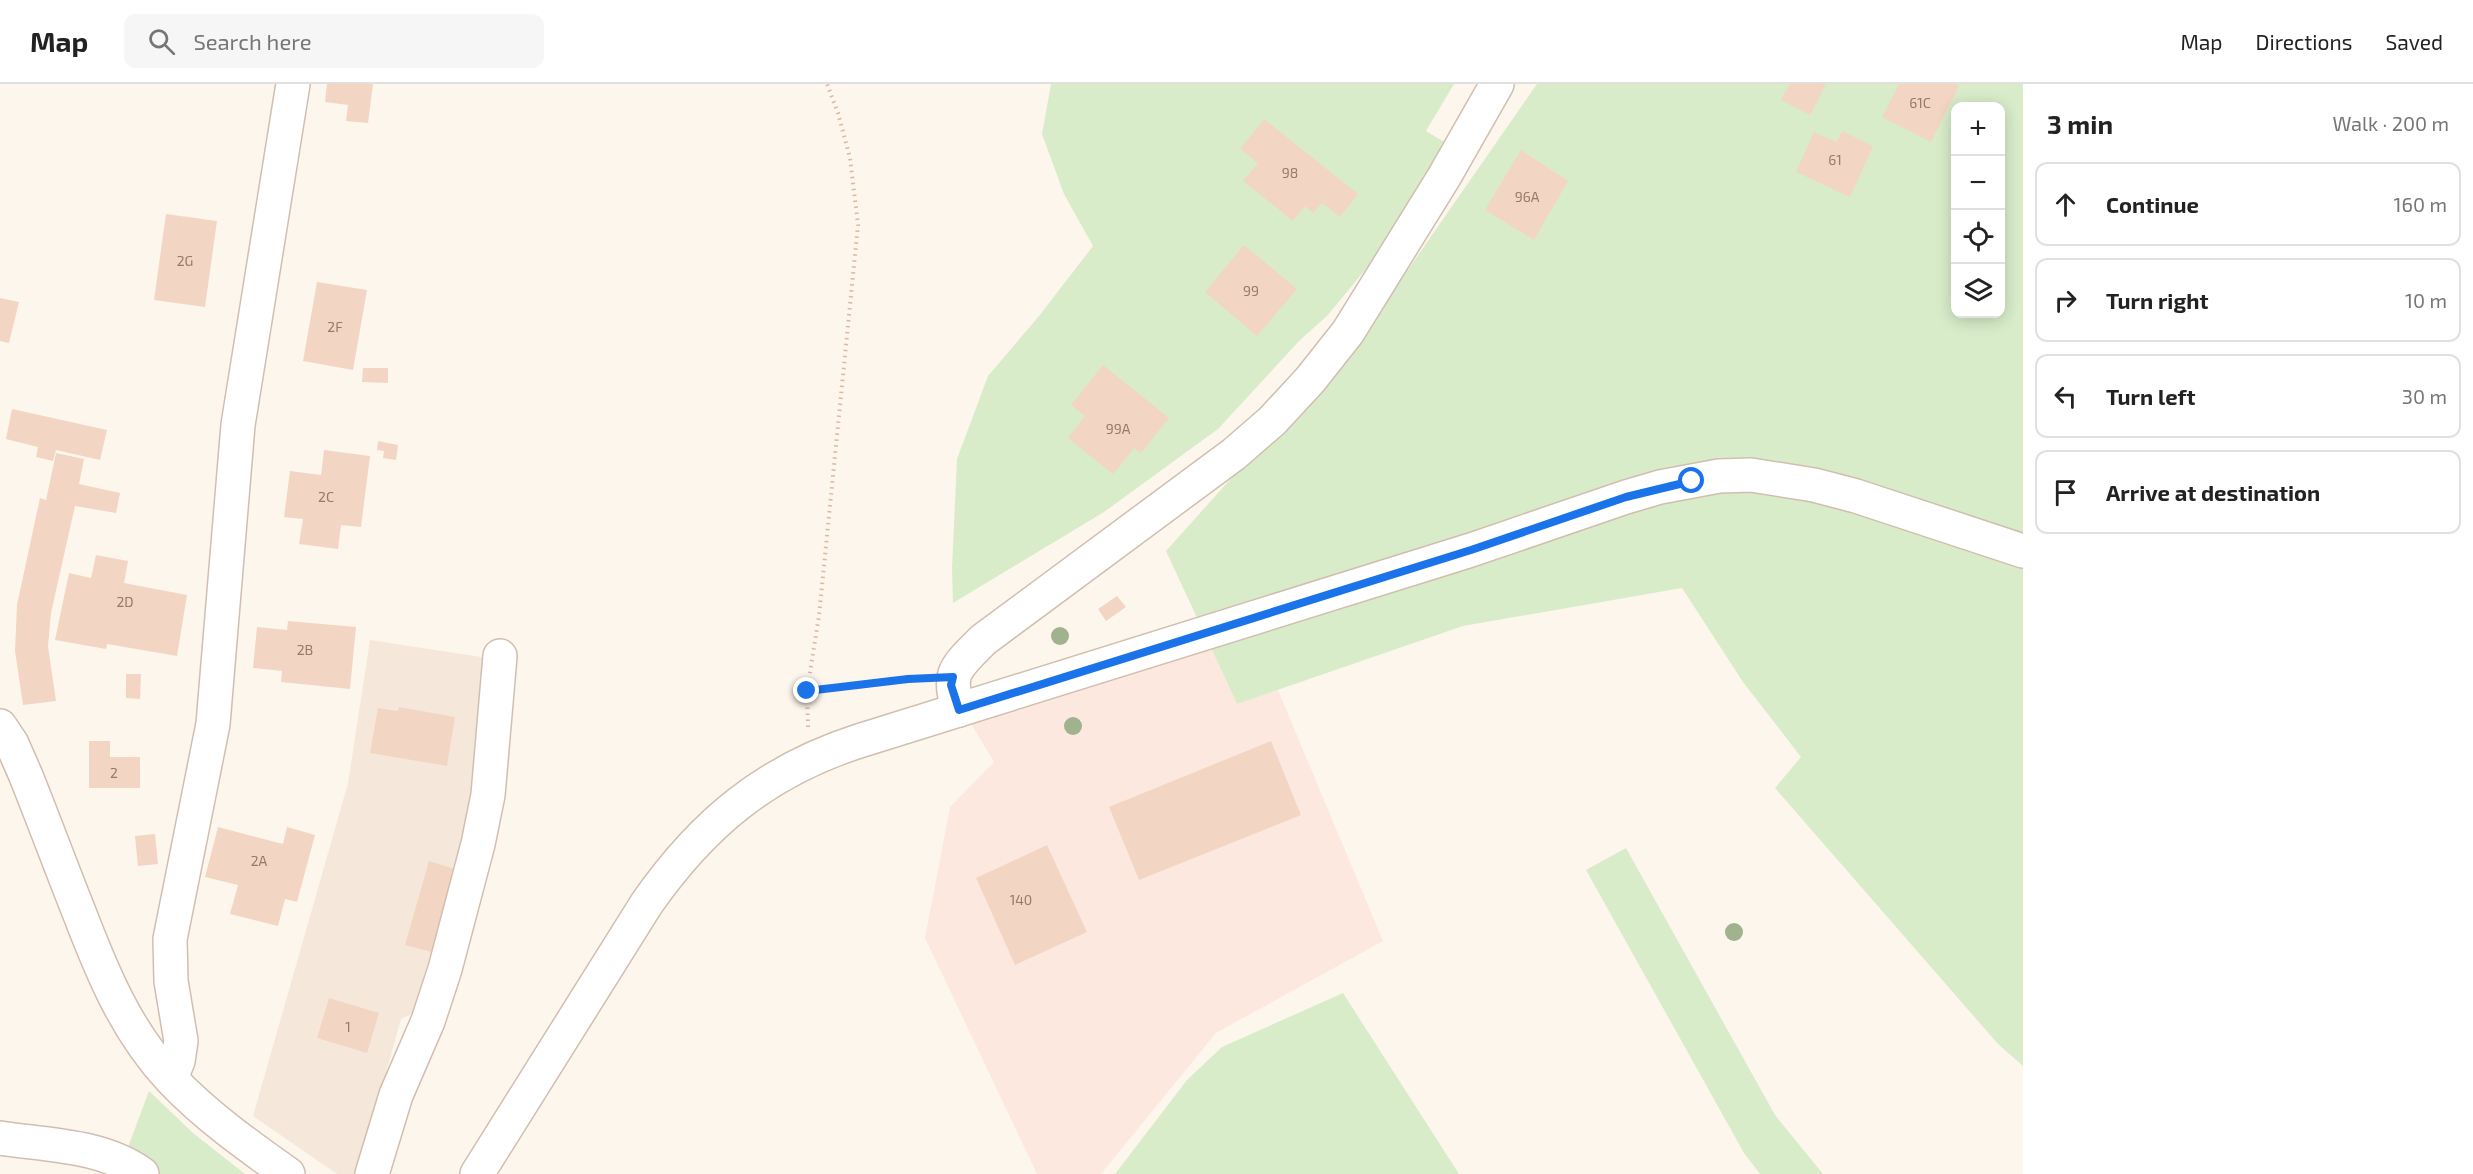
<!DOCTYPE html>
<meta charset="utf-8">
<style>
:root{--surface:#fff;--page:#f6f6f6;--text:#222;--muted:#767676;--line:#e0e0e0}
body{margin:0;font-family:"Exo 2",sans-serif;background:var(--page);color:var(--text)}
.controls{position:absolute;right:18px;top:18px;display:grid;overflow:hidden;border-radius:12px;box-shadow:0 3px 15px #0003}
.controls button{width:54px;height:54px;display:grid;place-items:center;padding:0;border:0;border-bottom:2px solid var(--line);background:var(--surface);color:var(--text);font:30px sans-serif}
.stop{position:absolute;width:18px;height:18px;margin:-14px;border:4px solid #1a73e8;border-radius:50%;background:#fff}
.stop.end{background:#1a73e8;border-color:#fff;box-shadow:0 2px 6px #0008}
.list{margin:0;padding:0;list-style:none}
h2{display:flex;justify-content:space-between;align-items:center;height:78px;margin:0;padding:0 24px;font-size:26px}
h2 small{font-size:20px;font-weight:400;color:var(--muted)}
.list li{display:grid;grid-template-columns:39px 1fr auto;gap:18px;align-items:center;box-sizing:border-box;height:84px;margin:0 12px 12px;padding:0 12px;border:2px solid var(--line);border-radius:12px}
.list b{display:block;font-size:22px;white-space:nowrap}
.list em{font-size:20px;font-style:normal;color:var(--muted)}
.icon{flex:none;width:33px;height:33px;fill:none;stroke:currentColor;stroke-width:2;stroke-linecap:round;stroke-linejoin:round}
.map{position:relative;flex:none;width:2023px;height:1090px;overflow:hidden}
header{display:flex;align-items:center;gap:36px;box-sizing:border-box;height:84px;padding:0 30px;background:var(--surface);border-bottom:2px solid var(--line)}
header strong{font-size:28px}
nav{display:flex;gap:33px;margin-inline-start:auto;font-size:21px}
.search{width:420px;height:54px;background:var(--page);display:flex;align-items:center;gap:15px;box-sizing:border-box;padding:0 21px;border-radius:12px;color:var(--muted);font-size:22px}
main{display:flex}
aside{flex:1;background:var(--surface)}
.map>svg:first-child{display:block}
</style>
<header>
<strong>Map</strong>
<div class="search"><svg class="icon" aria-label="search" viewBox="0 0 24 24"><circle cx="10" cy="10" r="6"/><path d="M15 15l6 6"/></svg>Search here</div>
<nav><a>Map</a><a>Directions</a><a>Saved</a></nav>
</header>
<main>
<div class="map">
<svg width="2023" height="1090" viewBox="0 0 2023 1090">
<rect width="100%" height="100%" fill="#fdf6ec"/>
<path fill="#f5e8da" d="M370,556L488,574L484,629L461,781L425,924L401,935L358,1090H337L253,1032L348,699Z"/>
<path fill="#fde8e0" d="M1209,560L1237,620L1278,606L1383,857L1216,949L1101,1090H1037L925,854L950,723L994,678L967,633Z"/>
<g fill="#d8ecc9" fill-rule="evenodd">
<path d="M1051,0H1454L1426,47L1446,59L1394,151L1327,232L1300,256L1218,345L1104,428L953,519L952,484L957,375L988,292L1039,232L1093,162L1064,110L1042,50Z"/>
<path d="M1537,0H2023V982L1998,960L1775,704L1801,673L1743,598L1682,504L1463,542L1237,620L1166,467L1373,236ZM1956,22H2000V230H1956Z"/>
<path d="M1626,764L1775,1031L1823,1090H1760L1744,1069L1586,786Z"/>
<path d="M1343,909L1459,1090H1115L1187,996L1222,963Z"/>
<path d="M149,1007L193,1049L245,1090H118Z"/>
</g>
<g fill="#f3d5c3">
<path d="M327,0H373L368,39L346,37L348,21L325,18Z"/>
<path d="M1790,0H1826L1810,31L1781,16Z"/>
<path d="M1899,0H1955L1959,2L1931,58L1882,33Z"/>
<path d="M1264,35L1358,110L1340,133L1322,119L1313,129L1305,122L1293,137L1243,97L1258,79L1240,65Z"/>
<path d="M1842,47L1873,62L1850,113L1796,88L1814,48L1837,58Z"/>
<path d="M1521,66L1568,97L1534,156L1485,126Z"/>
<path d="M166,130L217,137L205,223L154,216Z"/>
<path d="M1244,161L1297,205L1257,252L1205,208Z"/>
<path d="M317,198L367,206L353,286L303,277Z"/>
<path d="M0,214L19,218L9,259L0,257Z"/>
<path d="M1103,281L1169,334L1141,369L1134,364L1113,390L1068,354L1085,332L1071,321Z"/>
<path d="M363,284H388V299L362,298Z"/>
<path d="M12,325L107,346L100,376L56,366L53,377L36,373L38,363L6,355Z"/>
<path d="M378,357L398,361L396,376L383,374L384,367L377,366Z"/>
<path d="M324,366L370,372L361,443L341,441L338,465L299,460L303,435L284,433L290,387L321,391Z"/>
<path d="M56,369L84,375L79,400L120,409L116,429L75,422L51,529L48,562L56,617L23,621L15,567L17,521L40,414L46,416Z"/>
<path d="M96,471L128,477L124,499L187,511L177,572L107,560L106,565L55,556L69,489L91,494Z"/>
<path d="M1117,512L1126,523L1106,537L1098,525Z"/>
<path d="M288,537L356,543L350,605L281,598L282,587L253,584L257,543L287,546Z"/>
<path d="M126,590H141L140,615L126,614Z"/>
<path d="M399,623L455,633L447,682L370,669L378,624L398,627Z"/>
<path d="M89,657H110V673H140V704H89Z"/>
<path d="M1271,657L1301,731L1139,796L1109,723Z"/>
<path d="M218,743L283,760L287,743L315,751L297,818L285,815L278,842L230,830L238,801L205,793Z"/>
<path d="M155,750L158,780L138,782L135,752Z"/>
<path d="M1047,761L1087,848L1015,881L976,794Z"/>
<path d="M429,777L458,786L435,869L405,861Z"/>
<path d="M329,914L379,929L367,969L317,954Z"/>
</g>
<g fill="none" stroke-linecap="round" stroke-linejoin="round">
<g stroke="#d1beb0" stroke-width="36">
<g id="minor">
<path d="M959,626C945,588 958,582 983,556L1234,370L1272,337L1310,296L1348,248L1444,93L1497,0"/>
<path d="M0,642L12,660L26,692C44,737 61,783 79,828C102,888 126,947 171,995C205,1031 247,1061 288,1090"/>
<path d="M171,994L178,977L181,957L171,897L170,855L213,640L238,341L293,0"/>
<path d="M0,1054C46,1061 103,1061 142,1090"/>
<path d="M372,1090L396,1011L428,937L445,885L478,760L488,711L500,572"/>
<path d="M477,1090L647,819C703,739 766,687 859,657L1471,466L1626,413L1660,403L1719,392L1751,391L1814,401L1856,412L2023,467"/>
</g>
</g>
<g stroke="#d9b8a5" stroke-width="4" stroke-dasharray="1.5 4.5" stroke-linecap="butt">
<path d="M807,607L923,594"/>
<path d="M808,643L807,607L819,532L858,141L850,74L838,29L827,0"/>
</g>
<use href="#minor" stroke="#fff" stroke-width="33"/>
</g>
<g fill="#a0b28e">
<circle cx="1060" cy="552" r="9"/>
<circle cx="1073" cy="642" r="9"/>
<circle cx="1734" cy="848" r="9"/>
</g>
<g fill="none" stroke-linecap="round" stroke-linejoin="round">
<path stroke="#1a73e8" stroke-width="8" d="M807,607L908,595L953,593L951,601L959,626L1471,466L1626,413L1692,397"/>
</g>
<g text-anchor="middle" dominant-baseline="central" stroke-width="6" stroke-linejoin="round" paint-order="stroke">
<g font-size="14" fill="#987a6a">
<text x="1920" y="18">61C</text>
<text x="1835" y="75">61</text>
<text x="1290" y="88">98</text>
<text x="1527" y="112">96A</text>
<text x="185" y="176">2G</text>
<text x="1251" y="206">99</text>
<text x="335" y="242">2F</text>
<text x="1118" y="344">99A</text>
<text x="326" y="412">2C</text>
<text x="125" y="517">2D</text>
<text x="305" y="565">2B</text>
<text x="114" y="688">2</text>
<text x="259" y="776">2A</text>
<text x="1021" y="815">140</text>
<text x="348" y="942">1</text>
</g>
</g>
</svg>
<div class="controls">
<button>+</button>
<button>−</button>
<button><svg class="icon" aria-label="locate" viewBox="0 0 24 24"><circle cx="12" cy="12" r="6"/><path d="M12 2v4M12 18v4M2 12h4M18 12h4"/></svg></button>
<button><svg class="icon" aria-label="layers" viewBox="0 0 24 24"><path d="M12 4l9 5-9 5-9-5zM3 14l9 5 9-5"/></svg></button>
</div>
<div class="stop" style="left:1692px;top:397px"></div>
<div class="stop end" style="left:807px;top:607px"></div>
</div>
<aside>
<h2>3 min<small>Walk · 200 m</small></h2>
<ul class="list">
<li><svg class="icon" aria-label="ahead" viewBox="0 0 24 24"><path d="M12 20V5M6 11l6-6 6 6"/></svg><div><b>Continue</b></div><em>160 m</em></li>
<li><svg class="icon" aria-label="right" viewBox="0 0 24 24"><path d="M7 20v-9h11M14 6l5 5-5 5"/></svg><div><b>Turn right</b></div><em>10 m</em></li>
<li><svg class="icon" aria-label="left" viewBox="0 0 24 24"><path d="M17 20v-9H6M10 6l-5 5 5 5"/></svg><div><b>Turn left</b></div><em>30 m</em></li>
<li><svg class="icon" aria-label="arrive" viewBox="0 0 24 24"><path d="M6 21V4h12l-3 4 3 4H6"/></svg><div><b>Arrive at destination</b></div></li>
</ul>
</aside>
</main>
